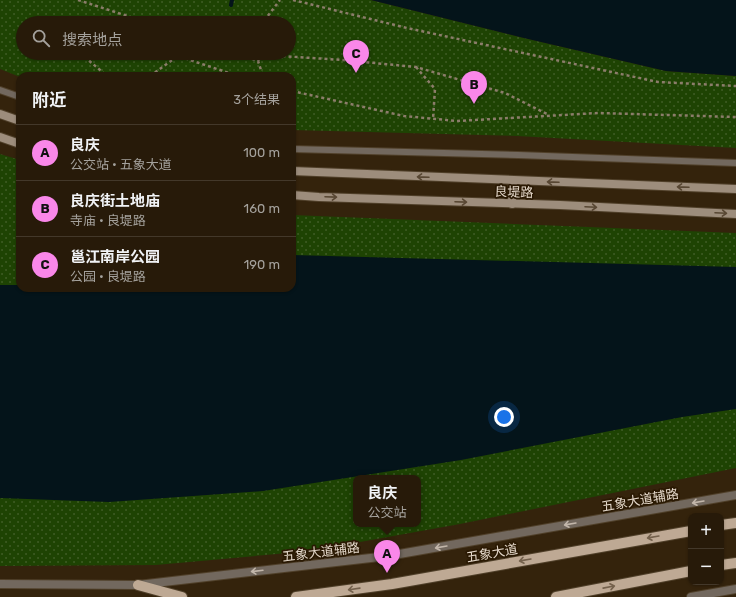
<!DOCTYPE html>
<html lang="zh">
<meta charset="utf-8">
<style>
:root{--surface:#271a09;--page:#2f2312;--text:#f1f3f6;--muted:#a4a19c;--line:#43382a;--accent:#f987e9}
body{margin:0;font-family:Rubik,"Noto Sans SC",sans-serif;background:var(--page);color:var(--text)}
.controls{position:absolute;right:12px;bottom:12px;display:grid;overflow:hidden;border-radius:8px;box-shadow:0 1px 3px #0004}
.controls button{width:36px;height:36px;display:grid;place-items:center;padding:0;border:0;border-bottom:1px solid var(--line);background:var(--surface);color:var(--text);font:20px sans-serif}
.you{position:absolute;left:504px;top:417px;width:14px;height:14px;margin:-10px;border:3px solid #fff;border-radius:50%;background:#1a73e8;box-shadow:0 0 0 6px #1a73e833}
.badge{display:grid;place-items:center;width:26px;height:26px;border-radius:50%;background:var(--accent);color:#111;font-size:13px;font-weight:700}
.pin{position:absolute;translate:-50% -33px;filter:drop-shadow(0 1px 2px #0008)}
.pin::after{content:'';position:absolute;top:21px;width:14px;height:12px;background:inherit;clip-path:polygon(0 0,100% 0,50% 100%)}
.popup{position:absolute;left:353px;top:475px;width:68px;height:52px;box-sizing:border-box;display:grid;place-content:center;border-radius:8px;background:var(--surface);filter:drop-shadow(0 1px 3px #0005);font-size:13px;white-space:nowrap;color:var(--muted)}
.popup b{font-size:15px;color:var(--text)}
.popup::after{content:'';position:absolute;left:50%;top:100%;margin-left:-8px;border:8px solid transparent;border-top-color:var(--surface)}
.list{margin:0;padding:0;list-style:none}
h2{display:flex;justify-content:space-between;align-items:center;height:52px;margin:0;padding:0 16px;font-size:17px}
h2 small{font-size:13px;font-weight:400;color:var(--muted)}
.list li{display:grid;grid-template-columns:26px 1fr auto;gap:12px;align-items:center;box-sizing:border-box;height:56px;padding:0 16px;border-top:1px solid var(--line)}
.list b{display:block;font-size:15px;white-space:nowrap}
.list p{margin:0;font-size:13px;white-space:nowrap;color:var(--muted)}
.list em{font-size:13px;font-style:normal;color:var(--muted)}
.icon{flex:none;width:22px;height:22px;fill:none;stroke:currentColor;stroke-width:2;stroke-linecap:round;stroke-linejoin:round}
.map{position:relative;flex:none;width:736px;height:597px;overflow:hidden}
.search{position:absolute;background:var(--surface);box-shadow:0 1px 3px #0004;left:16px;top:16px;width:280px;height:44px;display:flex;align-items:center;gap:10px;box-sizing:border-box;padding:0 14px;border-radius:22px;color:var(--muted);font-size:15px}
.panel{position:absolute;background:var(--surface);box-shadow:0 1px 3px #0004;left:16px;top:72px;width:280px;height:220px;border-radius:12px}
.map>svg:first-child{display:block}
</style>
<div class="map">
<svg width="736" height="597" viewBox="0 0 736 597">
<defs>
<pattern id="park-dots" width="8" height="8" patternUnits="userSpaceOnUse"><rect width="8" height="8" fill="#1e4303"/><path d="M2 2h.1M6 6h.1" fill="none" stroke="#3f5d26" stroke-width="1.8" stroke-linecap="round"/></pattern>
</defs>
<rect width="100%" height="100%" fill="#34230c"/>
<g fill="url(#park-dots)" fill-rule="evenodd">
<path d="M0,0H371L524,38L666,71L736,76V148L517,136L292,130V76L20,77L0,69ZM23,23H289V53H23Z"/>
<path d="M0,154L20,160V288H292V215L736,233V468L460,524L310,551L156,565L0,566ZM356,478H418V524H356Z"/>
</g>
<g fill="#04141a">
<path d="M371,0H736V76L666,71L524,38Z"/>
<path d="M292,255L736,267V409L682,417L461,460L263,491L109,502L0,498V285H20V288H292Z"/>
</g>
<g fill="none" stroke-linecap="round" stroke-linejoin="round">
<path stroke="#04141a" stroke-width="4" d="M231,5L232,0"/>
<g stroke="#50402a" stroke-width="8">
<g id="service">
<path d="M0,90L20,97"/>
<path d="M292,149L518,155L736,163"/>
</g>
</g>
<g stroke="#50402a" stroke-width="10">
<g id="tertiary">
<path d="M0,584L138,585L388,556L736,495"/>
<path d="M691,597L736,589"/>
</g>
</g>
<g stroke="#50402a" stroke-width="10">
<g id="secondary">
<path d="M0,114L20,121"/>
<path d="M0,137L20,144"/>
<path d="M292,171L736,189"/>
<path d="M292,195L319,197L560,205L736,214"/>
<path d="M512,204L513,181"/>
</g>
</g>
<g stroke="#50402a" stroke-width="12">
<g id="primary">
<path d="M721,525L736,523"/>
<path d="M721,565L736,563"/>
<path d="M138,585L182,597"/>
<path d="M296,597L392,584L691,531"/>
<path d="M556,597L691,571"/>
</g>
</g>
<g stroke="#8c7d6b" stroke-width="2.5" stroke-dasharray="3 3" stroke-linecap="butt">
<path d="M78,0L149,23"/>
<path d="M293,0L407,28L658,82L736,86"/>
<path d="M241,23L243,19L267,17L280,0"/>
<path d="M80,53L107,76"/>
<path d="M235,53L258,61L263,76"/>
<path d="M271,53L281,56L343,60L416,67L505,93L549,115"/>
<path d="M258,61L262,53"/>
<path d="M416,67L435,89L433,119"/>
<path d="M150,76L178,56L238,76"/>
<path d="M292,91L404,116L457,121L598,113L736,117"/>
</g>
<use href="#service" stroke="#72685e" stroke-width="6"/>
<use href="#tertiary" stroke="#72685e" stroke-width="8"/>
<use href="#secondary" stroke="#9d8d7c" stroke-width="8"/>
<use href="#primary" stroke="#bea994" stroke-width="10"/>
</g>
<defs><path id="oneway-shaft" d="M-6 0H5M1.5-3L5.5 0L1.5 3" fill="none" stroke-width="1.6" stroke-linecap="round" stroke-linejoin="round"/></defs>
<g stroke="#584733">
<use href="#oneway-shaft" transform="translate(423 177) rotate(-178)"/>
<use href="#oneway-shaft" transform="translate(553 182) rotate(-178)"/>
<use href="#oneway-shaft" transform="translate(683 187) rotate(-178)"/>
<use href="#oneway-shaft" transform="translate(331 197) rotate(2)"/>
<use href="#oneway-shaft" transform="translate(461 202) rotate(2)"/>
<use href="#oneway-shaft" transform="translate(591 207) rotate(3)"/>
<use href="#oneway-shaft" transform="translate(721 213) rotate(3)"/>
</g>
<g stroke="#c2b6aa">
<use href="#oneway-shaft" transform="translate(698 502) rotate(170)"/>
<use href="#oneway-shaft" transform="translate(570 524) rotate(170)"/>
<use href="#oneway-shaft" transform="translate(441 547) rotate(170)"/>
<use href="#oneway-shaft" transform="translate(257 571) rotate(173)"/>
</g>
<g stroke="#74614c">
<use href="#oneway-shaft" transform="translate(653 537) rotate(170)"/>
<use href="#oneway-shaft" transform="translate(525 560) rotate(170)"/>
<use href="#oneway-shaft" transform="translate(609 587) rotate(-11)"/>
<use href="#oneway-shaft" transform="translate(354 589) rotate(172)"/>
</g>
<g text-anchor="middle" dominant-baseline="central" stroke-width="3.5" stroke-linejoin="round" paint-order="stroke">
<g font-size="13" fill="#e4d8ca" stroke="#2a1903">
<text transform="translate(514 192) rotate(2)">良堤路</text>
<text transform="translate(640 500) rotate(-10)">五象大道辅路</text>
<text transform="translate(321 552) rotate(-7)">五象大道辅路</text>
<text transform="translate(492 553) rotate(-10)">五象大道</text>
</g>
</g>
</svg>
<div class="controls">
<button>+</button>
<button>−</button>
</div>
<div class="you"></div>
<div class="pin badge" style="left:387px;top:573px">A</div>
<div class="popup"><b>良庆</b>公交站</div>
<div class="pin badge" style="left:474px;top:104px">B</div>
<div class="pin badge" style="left:356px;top:73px">C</div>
<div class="search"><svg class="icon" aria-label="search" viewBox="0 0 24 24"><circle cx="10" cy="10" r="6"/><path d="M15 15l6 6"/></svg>搜索地点</div>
<section class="panel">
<h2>附近<small>3个结果</small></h2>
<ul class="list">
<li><span class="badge">A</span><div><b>良庆</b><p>公交站 · 五象大道</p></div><em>100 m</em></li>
<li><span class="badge">B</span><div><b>良庆街土地庙</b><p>寺庙 · 良堤路</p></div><em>160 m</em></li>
<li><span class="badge">C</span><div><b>邕江南岸公园</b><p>公园 · 良堤路</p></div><em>190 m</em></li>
</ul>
</section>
</div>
